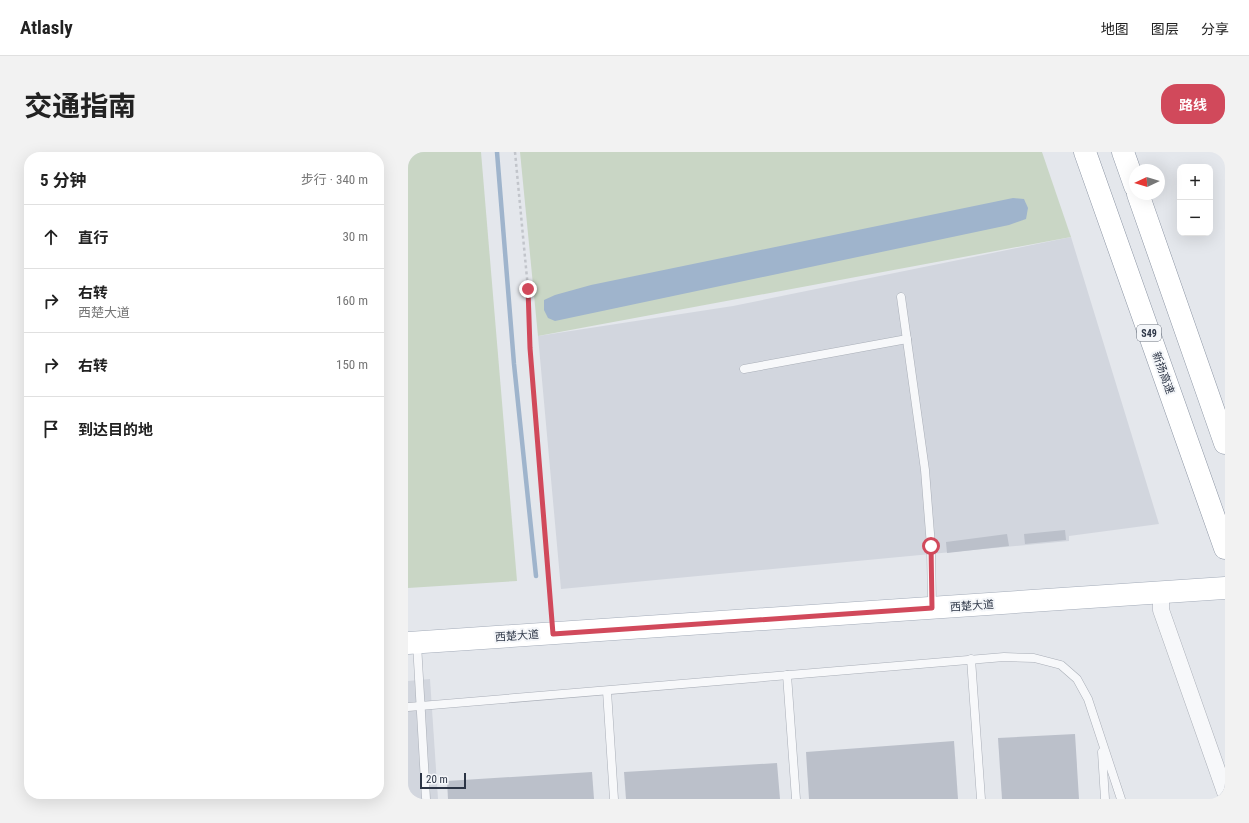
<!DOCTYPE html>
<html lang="zh">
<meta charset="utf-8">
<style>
:root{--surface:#fff;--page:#f2f2f2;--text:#222;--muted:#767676;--line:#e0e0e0;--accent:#d1495b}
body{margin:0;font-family:"Roboto Condensed","Noto Sans SC",sans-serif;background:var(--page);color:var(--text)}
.controls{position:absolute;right:12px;top:12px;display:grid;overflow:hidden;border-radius:8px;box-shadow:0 4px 16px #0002}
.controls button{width:36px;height:36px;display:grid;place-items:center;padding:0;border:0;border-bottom:1px solid var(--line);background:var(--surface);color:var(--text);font:20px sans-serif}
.compass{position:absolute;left:721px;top:12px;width:36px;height:36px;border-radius:50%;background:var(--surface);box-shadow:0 4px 16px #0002;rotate:266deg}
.scale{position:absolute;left:12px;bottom:10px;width:46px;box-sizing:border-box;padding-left:4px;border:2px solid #2b3445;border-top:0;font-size:11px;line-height:14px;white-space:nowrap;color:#2b3445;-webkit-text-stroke:3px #f4f6f9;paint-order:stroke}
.stop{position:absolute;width:12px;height:12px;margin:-9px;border:3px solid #d1495b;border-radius:50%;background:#fff}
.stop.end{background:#d1495b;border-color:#fff;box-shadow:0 1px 4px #0008}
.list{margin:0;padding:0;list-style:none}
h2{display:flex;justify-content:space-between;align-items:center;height:52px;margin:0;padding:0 16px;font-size:17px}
h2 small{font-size:13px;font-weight:400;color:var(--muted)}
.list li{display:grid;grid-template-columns:26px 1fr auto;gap:12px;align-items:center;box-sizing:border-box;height:64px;padding:0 16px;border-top:1px solid var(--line)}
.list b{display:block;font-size:15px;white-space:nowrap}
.list p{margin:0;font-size:13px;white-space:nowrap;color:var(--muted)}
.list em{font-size:13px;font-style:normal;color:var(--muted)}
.icon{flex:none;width:22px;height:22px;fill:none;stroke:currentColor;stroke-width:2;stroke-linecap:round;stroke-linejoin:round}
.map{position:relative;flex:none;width:817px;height:647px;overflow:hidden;border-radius:16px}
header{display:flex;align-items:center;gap:24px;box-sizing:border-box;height:56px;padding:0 20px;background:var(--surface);border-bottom:1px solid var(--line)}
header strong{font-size:19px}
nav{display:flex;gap:22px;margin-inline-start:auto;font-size:14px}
.intro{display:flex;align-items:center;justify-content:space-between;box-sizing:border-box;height:96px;padding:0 24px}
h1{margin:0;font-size:28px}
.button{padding:10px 18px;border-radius:16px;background:var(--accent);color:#fff;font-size:14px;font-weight:700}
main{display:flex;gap:24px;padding:0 24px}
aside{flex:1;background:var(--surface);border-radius:16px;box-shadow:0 4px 16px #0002}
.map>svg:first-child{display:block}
</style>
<header>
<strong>Atlasly</strong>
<nav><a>地图</a><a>图层</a><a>分享</a></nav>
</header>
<div class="intro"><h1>交通指南</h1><a class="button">路线</a></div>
<main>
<aside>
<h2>5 分钟<small>步行 · 340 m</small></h2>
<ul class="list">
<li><svg class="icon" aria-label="ahead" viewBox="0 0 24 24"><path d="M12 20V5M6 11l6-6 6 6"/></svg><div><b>直行</b></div><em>30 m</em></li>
<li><svg class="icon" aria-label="right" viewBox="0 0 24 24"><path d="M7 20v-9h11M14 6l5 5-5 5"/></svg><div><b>右转</b><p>西楚大道</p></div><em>160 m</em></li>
<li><svg class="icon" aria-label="right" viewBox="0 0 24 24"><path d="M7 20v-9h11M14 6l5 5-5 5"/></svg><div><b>右转</b></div><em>150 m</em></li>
<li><svg class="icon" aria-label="arrive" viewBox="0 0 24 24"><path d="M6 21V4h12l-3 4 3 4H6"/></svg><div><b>到达目的地</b></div></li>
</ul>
</aside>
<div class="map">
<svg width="817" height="647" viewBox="0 0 817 647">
<rect width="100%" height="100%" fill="#e4e7ec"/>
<g fill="#d2d6de">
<path d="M663,85L751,372L661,384V389L153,437L130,184L325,154Z"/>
<path d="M22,527L30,647H0V529Z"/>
</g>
<g fill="#c9d6c5">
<path d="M0,0H73L109,429L0,436Z"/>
<path d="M112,0H634L663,85L130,184Z"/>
</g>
<path fill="#9fb4cc" d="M605,46L616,47L620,56L618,67L601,73L147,169L140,166L136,158V148L147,143L183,133Z"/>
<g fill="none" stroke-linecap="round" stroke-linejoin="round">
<path stroke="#9fb4cc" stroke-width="4.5" d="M89,0L106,212L128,424"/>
</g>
<g fill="#bbc0ca">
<path d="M657,378L658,388L617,392L616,382Z"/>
<path d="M599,382L601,394L539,401L538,390Z"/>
<path d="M667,582L671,647H594L590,586Z"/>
<path d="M546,589L550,647H401L398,600Z"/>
<path d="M369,611L372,647H218L216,620Z"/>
<path d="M184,620L186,647H40L39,629Z"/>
</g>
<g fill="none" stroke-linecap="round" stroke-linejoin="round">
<g stroke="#a9aeb7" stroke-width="9">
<g id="lane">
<path d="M493,145L517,318L523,394L524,455"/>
<path d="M336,217L499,187"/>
<path d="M9,492L18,647"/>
<path d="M563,507L573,647"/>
<path d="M379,523L388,647"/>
<path d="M199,539L206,647"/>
<path d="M0,555L596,505L626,506L653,513L669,527L680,547L713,647"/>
<path d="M694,600L697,647"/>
</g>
</g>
<g stroke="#a9aeb7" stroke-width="17">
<path id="street" d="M753,441V458L817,640"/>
</g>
<g stroke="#a3abb8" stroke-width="23">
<path id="primary" d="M0,491L817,436"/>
</g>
<g stroke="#8b94a3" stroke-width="23">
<g id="highway">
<path d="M677,0L817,396"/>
<path d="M715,0L727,34"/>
<path d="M730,42L817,291"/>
</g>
</g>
<path stroke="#c2c5cb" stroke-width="2.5" stroke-dasharray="3 3" stroke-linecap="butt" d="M107,0L120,137L122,195L144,463"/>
<use href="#lane" stroke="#f7f8fa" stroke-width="8"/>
<use href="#street" stroke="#f7f8fa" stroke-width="16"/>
<use href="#primary" stroke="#fff" stroke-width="22"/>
<use href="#highway" stroke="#fff" stroke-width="22"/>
</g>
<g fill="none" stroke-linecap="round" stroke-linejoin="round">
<path stroke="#d1495b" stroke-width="5" d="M120,137L122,196L145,482L524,456L523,394"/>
</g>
<g text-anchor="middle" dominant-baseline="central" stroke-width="4" stroke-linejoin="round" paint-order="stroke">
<rect fill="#f4f6f9" stroke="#676e7b" stroke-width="1" x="729" y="173" width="24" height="16" rx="3"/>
<g font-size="10" font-weight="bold" fill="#2b3445">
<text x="741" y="181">S49</text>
</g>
<g font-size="11" fill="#2b3445" stroke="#f4f6f9">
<text transform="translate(755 221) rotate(70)">新扬高速</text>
<text transform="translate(564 454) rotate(-4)">西楚大道</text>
<text transform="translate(109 484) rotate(-4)">西楚大道</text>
</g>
</g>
</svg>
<div class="controls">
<button>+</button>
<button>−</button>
</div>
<svg class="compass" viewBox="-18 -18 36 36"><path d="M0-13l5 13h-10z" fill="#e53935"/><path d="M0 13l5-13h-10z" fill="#767676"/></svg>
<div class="scale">20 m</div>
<div class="stop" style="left:523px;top:394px"></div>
<div class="stop end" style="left:120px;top:137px"></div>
</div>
</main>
